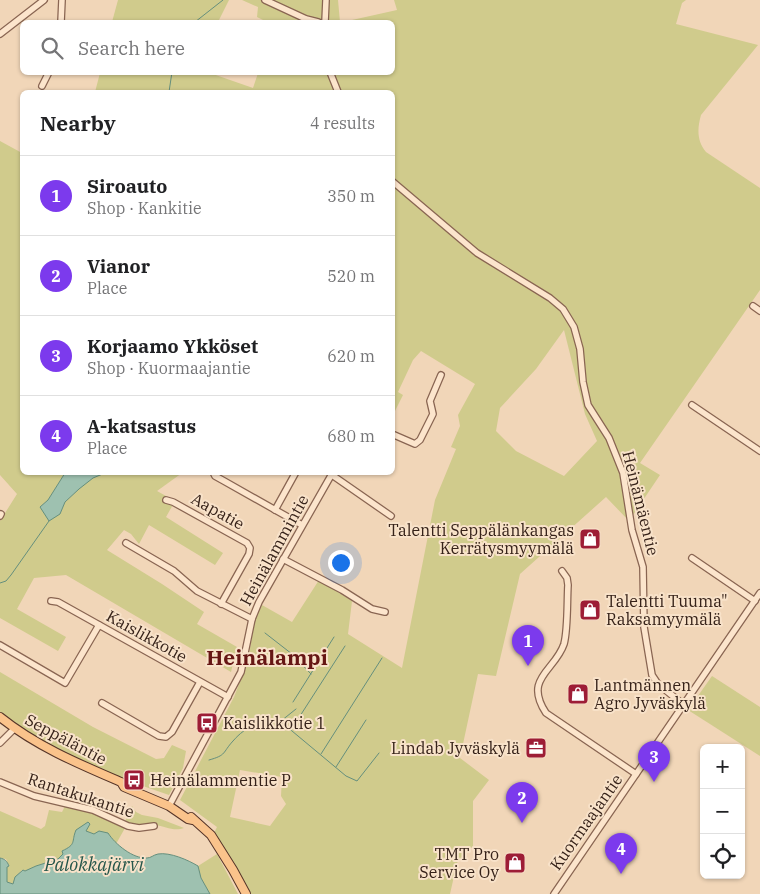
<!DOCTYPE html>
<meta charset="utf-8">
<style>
:root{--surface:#fff;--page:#f6f6f6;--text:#202124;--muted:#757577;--line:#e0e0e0;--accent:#7c3aed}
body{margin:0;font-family:"IBM Plex Serif",serif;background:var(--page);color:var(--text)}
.controls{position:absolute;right:15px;bottom:15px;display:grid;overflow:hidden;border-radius:8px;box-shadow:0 1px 4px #0004}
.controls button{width:45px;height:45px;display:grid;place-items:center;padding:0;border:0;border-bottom:1px solid var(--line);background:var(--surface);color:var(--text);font:25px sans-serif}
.you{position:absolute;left:340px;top:562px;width:18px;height:18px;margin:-12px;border:4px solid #fff;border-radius:50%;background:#1a73e8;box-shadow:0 0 0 8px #1a73e833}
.badge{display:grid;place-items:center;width:32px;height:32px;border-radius:50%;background:var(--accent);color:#fff;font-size:16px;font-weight:700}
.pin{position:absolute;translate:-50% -41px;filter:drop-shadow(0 1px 2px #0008)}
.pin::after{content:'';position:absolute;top:26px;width:18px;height:15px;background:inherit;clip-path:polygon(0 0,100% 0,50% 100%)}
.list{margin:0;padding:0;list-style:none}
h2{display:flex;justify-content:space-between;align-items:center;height:65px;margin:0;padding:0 20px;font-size:21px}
h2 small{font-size:16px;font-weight:400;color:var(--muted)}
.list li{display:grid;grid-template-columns:32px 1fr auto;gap:15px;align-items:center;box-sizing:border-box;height:80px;padding:0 20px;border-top:1px solid var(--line)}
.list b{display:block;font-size:19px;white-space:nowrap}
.list p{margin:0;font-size:16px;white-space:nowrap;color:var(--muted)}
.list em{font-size:16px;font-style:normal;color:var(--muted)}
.icon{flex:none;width:28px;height:28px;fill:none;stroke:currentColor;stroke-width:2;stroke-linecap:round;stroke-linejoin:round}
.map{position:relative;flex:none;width:760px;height:894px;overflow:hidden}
.search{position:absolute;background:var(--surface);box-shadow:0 1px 4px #0004;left:20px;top:20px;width:375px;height:55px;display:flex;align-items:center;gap:12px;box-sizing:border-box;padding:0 18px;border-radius:8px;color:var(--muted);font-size:19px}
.panel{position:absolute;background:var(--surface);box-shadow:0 1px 4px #0004;left:20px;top:90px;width:375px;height:385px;border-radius:8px}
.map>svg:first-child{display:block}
</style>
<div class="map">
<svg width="760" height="894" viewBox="0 0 760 894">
<rect width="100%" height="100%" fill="#f1d6b8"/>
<g fill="#d0cb8c" fill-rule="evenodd">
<path d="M118,0H229L218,22H112Z"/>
<path d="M242,0H338L340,22H267L257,17L258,7Z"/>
<path d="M394,0H686L682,3L676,24L758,45L701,115C697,129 697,141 706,152L760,188V290L640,463L660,475L629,521L606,497L520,574L496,676L478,674L460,758L489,780L473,801V846L457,863L450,894H248L213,835L217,827L180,800L234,697L248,661L255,618L262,605L292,622L319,580L352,601L348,634L402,668L435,500L456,449L451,447L460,426L458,415L475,384L421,351L413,360L398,392L403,395L393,415L392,92H95L100,73H210L253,88L258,73L392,72V22H343L397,10ZM564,330L585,414L597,441L564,476L516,451L496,431L500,408L536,369ZM240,770L282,777L281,796L286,804L270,826L230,817Z"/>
<path d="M0,141L22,153V472L65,473L48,500L40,507L60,514L65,502L79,489L87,473H182L157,491L175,501L166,517L223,553L215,565L149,525L139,544L131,534L124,530L107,550L162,584L204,612L197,624L237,647L231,672L66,575L34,578L17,609L66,637L58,651L0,618V521L17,494L0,475Z"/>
<path d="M0,672L93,727L156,759L164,758L172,745L186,751L183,768L169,795L105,773L33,738L0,714Z"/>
<path d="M712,676L760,707V756L688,710Z"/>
<path d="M65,806L92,812L123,826L132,806L136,812L142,815L158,818L184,828C174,832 165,826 155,825C146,824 135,827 125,828L116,844L113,841L85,831L88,822L75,839L71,847L62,851L63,854L58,859L36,866L25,871L22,870L17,876L14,884L7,882V867L9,866L6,859L0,858V811L41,829L45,826L49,810L62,812Z"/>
<path d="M217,854L238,894H210L201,878L198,866Z"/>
</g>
<g fill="#9ec1b0" stroke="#658f7d">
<path d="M65,473H105L93,478L79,489L65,502L60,514L49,521L40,507L48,500Z"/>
<path d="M88,822L90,824L86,831L94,834L99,831L108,833C115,844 133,859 147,858C151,858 153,855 158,854C170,852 188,860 198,866L201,878L210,894H0V858C5,859 7,861 9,866L7,867V882L13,884L15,877L23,870L25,871L36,866L58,859L63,854L62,851C77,844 71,842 76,830Z"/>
</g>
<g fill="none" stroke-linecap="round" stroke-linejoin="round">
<g stroke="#658f7d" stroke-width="1">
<path d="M195,22L223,0"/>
<path d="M169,92L172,72"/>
<path d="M0,583L6,581L11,575L49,521"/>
<path d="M265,633L292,654L311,674"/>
<path d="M293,702L334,637"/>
<path d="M281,721L296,709"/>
<path d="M291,730L345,646"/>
<path d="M321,754L382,658"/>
<path d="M209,760C227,755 222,753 233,741C246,726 261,720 280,721L346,776L357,781L379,753"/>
<path d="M336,767L366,720"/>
</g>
<g stroke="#896552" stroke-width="8">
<g id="minor">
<path d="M265,0L306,19L318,22"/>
<path d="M61,22L62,0"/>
<path d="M325,22L326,0"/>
<path d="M0,34L44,0"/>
<path d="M330,72L338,92"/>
<path d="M42,86L49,72"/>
<path d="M392,181L477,253L550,298L563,309L574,327L580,349L583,382L588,405L609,438L623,473L632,530L643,567L644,627L652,675L658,684L684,705"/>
<path d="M753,306L760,311"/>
<path d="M692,405L760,451"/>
<path d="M392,434L415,444L420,440L433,414L430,401L441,375"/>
<path d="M213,472L215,476L224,481L302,525"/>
<path d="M332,475L391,516"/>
<path d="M166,500L173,502L247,543L250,548L249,554L221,604"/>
<path d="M275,510L296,472"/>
<path d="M0,516L1,514"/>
<path d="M126,543L174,571L197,591L252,619"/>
<path d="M692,558L755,601"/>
<path d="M283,559L342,590L372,609L385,612"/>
<path d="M562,571L567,578L568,585C567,601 568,629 564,644C555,671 523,678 546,713L636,774"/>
<path d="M51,601L58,602L228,697"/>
<path d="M0,645L65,683L99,625"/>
<path d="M102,703L159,736L166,737L172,732L200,682"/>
<path d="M0,743L15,728"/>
<path d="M0,782L34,796L93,810L128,826L139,828L154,826"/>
<path d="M169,806L241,672L252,619L259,602L333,472"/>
<path d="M554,894L760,593"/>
</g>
</g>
<g stroke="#553428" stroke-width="10">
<g id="major">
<path d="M0,717C36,746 79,764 121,782L124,787L169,806L188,819L193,820"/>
<path d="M191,817L211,835L233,870L246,894"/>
</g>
</g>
<use href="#minor" stroke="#fce5cc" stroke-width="5.5"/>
<use href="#major" stroke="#fac38b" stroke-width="8"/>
</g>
<defs>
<g id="shop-square" transform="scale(1.125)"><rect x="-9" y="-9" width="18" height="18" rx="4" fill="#9d1d36" stroke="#f8e2c9"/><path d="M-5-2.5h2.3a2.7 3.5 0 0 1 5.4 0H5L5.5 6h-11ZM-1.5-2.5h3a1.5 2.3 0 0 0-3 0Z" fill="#fff"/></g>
<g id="bus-square" transform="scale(1.125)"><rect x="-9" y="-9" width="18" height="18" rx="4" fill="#9d1d36" stroke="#f8e2c9"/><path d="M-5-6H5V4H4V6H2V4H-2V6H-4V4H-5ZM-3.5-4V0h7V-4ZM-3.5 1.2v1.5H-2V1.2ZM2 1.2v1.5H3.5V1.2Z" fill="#fff"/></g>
<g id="office-square" transform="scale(1.125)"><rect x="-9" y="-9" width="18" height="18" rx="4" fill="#9d1d36" stroke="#f8e2c9"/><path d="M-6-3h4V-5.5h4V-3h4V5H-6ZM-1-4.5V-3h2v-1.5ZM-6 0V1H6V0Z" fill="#fff"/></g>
</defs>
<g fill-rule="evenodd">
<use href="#shop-square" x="590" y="539"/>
<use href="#shop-square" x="590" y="610"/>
<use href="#shop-square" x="578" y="694"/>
<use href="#bus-square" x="207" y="723"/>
<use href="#office-square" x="536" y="748"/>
<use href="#bus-square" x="134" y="780"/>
<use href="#shop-square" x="515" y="863"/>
</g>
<g text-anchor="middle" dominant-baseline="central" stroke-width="4" stroke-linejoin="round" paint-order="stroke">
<g font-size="16" fill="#362219" stroke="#f8e2c9">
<text transform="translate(641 503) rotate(76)">Heinämäentie</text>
<text transform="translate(218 511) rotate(29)">Aapatie</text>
<text transform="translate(274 550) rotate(-61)">Heinälammintie</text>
<text transform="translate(147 636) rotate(29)">Kaislikkotie</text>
<text transform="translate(66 739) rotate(28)">Seppäläntie</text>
<text transform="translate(81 795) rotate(18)">Rantakukantie</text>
<text transform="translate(586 822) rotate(-55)">Kuormaajantie</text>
</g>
<g font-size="16" fill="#362219" stroke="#f8e2c9" text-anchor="start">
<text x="574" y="530" text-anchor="end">Talentti Seppälänkangas<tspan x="574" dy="18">Kerrätysmyymälä</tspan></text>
<text x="606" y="601">Talentti Tuuma"<tspan x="606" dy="18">Raksamyymälä</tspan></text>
<text x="594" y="685">Lantmännen<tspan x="594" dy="18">Agro Jyväskylä</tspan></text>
<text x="223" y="723">Kaislikkotie 1</text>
<text x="520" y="748" text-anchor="end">Lindab Jyväskylä</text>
<text x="150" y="780">Heinälammentie P</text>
<text x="499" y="854" text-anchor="end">TMT Pro<tspan x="499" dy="18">Service Oy</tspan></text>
</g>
<g font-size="18" font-style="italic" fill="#26574b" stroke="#f8e2c9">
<text x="94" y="864">Palokkajärvi</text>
</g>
<g font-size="21" font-weight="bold" fill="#661614" stroke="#f8e2c9">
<text x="267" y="657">Heinälampi</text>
</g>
</g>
</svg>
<div class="controls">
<button>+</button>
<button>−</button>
<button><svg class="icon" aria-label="locate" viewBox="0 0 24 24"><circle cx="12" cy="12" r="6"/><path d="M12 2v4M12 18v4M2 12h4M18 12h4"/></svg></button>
</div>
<div class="you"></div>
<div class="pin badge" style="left:528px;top:666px">1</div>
<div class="pin badge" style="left:522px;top:823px">2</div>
<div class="pin badge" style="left:654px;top:782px">3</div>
<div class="pin badge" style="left:621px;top:874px">4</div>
<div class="search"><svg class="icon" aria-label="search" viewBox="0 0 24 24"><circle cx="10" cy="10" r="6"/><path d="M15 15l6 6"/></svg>Search here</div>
<section class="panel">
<h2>Nearby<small>4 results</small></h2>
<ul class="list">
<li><span class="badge">1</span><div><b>Siroauto</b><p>Shop · Kankitie</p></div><em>350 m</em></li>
<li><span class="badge">2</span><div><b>Vianor</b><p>Place</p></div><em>520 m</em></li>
<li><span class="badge">3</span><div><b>Korjaamo Ykköset</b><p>Shop · Kuormaajantie</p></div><em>620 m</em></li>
<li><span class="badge">4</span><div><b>A-katsastus</b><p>Place</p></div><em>680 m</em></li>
</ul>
</section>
</div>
